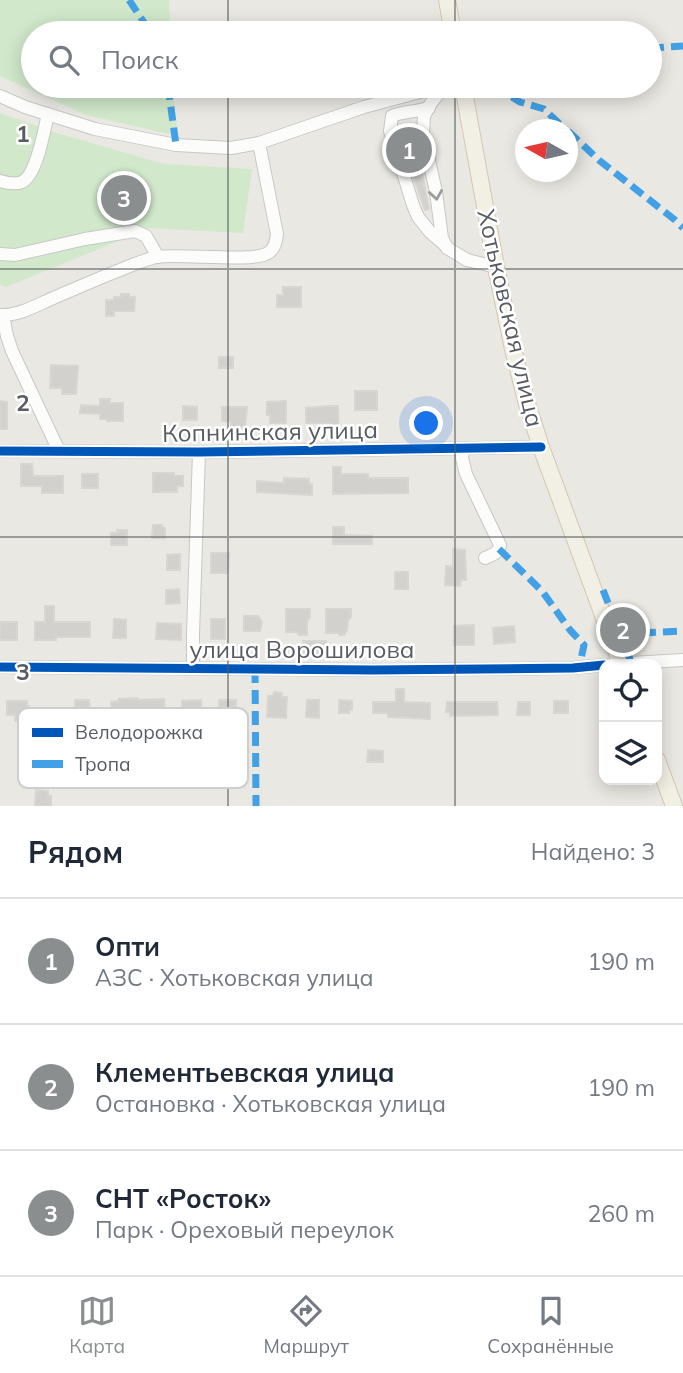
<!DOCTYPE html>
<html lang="ru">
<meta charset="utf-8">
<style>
:root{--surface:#fff;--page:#f2f2f3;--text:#1f2937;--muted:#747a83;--line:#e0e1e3;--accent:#8b8e8f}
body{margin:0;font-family:Mulish,sans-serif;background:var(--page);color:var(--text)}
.controls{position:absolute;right:21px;bottom:21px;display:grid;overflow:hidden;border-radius:14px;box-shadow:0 4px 18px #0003}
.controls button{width:63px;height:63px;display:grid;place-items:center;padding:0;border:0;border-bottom:2px solid var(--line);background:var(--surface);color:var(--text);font:35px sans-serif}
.compass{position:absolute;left:515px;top:119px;width:63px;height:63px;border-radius:50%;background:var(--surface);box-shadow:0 4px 18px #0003;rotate:278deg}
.you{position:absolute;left:427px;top:424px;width:24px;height:24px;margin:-18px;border:5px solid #fff;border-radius:50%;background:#1a73e8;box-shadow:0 0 0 10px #1a73e833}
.badge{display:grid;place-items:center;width:46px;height:46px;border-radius:50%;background:var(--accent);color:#fff;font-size:23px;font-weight:700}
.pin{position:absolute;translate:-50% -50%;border:4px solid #fff;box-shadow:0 2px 7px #0006}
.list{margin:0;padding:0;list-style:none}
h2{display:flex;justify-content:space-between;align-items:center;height:91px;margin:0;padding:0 28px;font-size:30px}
h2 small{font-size:23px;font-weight:400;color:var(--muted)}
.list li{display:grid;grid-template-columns:46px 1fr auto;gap:21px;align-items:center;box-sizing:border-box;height:126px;padding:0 28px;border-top:2px solid var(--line)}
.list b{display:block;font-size:26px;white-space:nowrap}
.list p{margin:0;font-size:23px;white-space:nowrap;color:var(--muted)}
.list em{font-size:23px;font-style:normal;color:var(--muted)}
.icon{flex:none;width:38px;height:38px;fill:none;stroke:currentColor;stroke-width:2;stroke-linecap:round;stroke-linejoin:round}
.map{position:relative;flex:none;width:683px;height:806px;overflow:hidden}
.search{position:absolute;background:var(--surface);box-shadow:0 4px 18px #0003;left:21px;right:21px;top:21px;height:77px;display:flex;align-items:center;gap:18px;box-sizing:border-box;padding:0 24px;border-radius:38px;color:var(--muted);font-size:26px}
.sheet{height:469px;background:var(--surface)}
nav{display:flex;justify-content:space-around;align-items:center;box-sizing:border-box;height:98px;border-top:2px solid var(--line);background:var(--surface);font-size:19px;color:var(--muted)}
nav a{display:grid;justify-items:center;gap:4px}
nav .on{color:var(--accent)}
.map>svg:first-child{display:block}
</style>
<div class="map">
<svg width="683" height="806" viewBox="0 0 683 806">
<rect width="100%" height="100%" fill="#eae8e2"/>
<g fill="#d1e8cb">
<path d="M0,0H169L170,33H33V86H172L178,136L86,115L0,76Z"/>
<path d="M0,113L54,132L164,164L252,169L243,233L150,228L6,287L0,284Z"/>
</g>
<g fill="#d2d1cd" stroke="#d9d6d2" stroke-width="2">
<path d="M416,144L429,209L425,210L413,176L409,155H407L404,147Z"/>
<path d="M283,287H301V307H277V295H283Z"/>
<path d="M121,294H129V297H135L134,311H114V316H106V300H114V297H121Z"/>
<rect x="219" y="357" width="14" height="11"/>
<path d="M51,365L78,366L76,394H62V388H50Z"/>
<rect x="355" y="391" width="22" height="19"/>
<path d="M100,399H110V403H123V421H107V419H100V414L80,413L81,405L100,406Z"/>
<path d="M0,401L7,402V429H0Z"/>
<path d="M286,401V423H270V415H267V402Z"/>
<path d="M183,406L197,407V420H183Z"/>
<path d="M329,406H338L339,434H330V423H306V408Z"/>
<path d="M222,407H247L245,428H231V421H222Z"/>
<rect x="416" y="411" width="15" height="13"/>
<path d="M21,464H32L33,476H63V493H42V486H21Z"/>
<path d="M333,467H341V474H368V478H408V493L333,494Z"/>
<path d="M153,473H174V476H183V486H177V492H153Z"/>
<rect x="82" y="474" width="16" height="14"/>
<path d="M284,478L309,479V484H312V495L257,492V481L284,483Z"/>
<path d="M153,525H162V528H165V538H152Z"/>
<path d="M333,527H344V535L372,536V544H333Z"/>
<path d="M117,530H127V545H111V533H118Z"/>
<path d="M453,549L465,550L466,580H461L460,586L445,585L446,566L453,567Z"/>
<path d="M211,553H229L228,573H211Z"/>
<path d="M180,554V570H167V555Z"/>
<rect x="395" y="572" width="13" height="17"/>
<path d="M179,589L180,603L166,604V590Z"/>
<path d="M45,606H54V622H90V637H56V640H35V622H45Z"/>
<path d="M286,609H310V617L307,621V635H299L297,632H286Z"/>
<path d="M326,609H351V617L348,621L347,630L344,635H340L338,633H326Z"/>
<path d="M244,616H258L262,622L260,631H244Z"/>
<path d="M114,619L126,620V638H113Z"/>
<rect x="211" y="619" width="14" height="20"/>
<rect x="0" y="622" width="17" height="18"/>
<path d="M157,623L181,624V640L156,639Z"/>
<path d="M474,625V645H454V626Z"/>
<path d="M514,626L515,642L494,644L493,628Z"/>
<rect x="303" y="641" width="23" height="14"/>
<path d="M396,689H404V702L430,703V719L388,717V713H373V702H396Z"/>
<path d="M274,692L282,693L281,697H287L286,718L267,717L268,696H273Z"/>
<path d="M137,698V700L164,699L165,714H147V716L120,718V721H112L111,702L119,701V699Z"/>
<path d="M75,700H89L90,715H75Z"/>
<path d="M201,700L202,719H193L194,722L182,723V701Z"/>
<path d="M219,700H236V715H227V720H219Z"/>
<path d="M307,700H319V718L306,717Z"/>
<path d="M339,700L352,701V710H349V713H339Z"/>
<path d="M7,701H27V706H29V721H15V715H7Z"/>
<rect x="554" y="701" width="14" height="12"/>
<path d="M447,702H497L498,715L450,716V712H446Z"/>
<path d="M518,702H530V715H517Z"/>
<path d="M368,750L383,751V762H367Z"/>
<path d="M36,790L48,791V796H51V806H35Z"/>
</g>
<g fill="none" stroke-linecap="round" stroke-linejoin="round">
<g stroke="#c7c7c7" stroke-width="14">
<g id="minor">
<path d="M445,86L431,103L424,116L423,134L436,192L442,238L447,248L467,260L496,267"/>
<path d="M0,96L25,107L95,129L176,145L231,148L259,143L364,107L442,86"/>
<path d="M429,108C417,112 404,111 392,116L390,131L413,205L418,217L430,232L445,245"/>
<path d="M392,139L423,134"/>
<path d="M0,181C7,183 15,185 22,182C37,175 44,130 48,114"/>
<path d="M0,254L15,255L85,239L135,231L146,236L158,257"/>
<path d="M0,315C18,316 35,306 51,299C74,289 97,279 120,270C132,265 144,260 156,257C180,253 253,263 268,253C275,249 276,241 277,234L259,143"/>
<path d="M3,315L7,336L12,351L59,451"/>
<path d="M463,448L462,458L466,474L500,545C499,553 492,555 485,558"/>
<path d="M0,451L199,452L541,447"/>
<path d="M614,664L683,660"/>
<path d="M0,667L374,670L573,668L604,665"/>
<path d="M193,668V634L199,452"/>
</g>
</g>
<g stroke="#d5c6ad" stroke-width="18">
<g id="major">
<path d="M447,0L453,33"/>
<path d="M463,86L496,267L513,349L526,400L541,447L621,664"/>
<path d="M657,760L674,806"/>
</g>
</g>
<use href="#minor" stroke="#fcfcfb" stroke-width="12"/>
<use href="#major" stroke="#f2efe5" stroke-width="16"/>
<g stroke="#42a1e6" stroke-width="7" stroke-dasharray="14 7" stroke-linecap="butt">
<path d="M129,0L151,33"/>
<path d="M539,33L602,27L614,33"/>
<path d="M650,48L683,46"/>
<path d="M168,86L176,145"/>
<path d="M494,86L520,102L544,109L566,130"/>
<path d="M568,131L600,161L675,220L683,228"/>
<path d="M499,549L542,591L570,630L584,645L581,659L582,668"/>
<path d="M603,590L631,662"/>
<path d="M621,634L683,631"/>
<path d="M255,669L256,806"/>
</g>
<g stroke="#fff" stroke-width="13">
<g id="cycleway">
<path d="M0,451L199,452L541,447"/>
<path d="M0,667L374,670L573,668L604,665"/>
</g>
</g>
<use href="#cycleway" stroke="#0057b8" stroke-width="9"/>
</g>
<defs><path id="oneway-chevron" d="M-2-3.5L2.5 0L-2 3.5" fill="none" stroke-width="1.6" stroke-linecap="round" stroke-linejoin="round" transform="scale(1.75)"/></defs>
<use stroke="#9a9d9f" href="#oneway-chevron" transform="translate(436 195) rotate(81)"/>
<path fill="none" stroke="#585d62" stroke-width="2" stroke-opacity="0.55" d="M228,0V33M455,0V33M228,86V806M455,86V806M0,269H683M0,537H683"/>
<g text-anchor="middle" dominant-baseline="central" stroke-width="5" stroke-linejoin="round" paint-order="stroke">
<g font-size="24" fill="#585d62" stroke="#fff">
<text transform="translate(511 318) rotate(77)">Хотьковская улица</text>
<text transform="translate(270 431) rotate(-1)">Копнинская улица</text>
<text x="302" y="649">улица Ворошилова</text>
</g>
</g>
<rect x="18" y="708" width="230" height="80" rx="10" fill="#fff" stroke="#cdced0" stroke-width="2"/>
<rect x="32" y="728" width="31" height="9" fill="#0057b8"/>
<rect x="32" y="760" width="31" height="8" fill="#42a1e6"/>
<g font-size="19" fill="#585d62">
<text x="75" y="739">Велодорожка</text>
<text x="75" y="771">Тропа</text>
</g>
<g font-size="23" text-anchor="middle" font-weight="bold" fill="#585d62" stroke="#fff" stroke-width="5" stroke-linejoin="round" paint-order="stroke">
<text x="23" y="142">1</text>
<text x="23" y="411">2</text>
<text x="23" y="680">3</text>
</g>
</svg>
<div class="controls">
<button><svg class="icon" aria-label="locate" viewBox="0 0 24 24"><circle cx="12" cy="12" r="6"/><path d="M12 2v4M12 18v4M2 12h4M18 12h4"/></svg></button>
<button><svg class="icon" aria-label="layers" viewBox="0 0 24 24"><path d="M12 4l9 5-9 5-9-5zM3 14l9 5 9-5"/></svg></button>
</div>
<svg class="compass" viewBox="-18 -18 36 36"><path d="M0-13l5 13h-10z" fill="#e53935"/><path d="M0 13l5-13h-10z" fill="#747a83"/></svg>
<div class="you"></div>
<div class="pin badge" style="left:409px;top:150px">1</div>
<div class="pin badge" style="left:623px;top:630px">2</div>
<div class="pin badge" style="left:124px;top:198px">3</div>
<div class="search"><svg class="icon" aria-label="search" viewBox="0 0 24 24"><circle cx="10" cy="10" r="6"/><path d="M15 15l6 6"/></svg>Поиск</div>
</div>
<section class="sheet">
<h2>Рядом<small>Найдено: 3</small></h2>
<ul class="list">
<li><span class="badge">1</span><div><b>Опти</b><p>АЗС · Хотьковская улица</p></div><em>190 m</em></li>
<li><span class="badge">2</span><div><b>Клементьевская улица</b><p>Остановка · Хотьковская улица</p></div><em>190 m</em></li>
<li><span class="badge">3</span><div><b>СНТ «Росток»</b><p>Парк · Ореховый переулок</p></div><em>260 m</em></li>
</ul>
</section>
<nav>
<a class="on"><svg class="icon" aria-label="map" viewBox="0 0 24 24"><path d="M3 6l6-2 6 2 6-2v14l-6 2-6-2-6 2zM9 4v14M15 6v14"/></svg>Карта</a>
<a><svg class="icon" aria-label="directions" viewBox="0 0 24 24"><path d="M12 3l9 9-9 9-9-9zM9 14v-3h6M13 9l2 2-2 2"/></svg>Маршрут</a>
<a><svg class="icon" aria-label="saved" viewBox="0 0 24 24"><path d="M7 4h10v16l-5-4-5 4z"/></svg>Сохранённые</a>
</nav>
